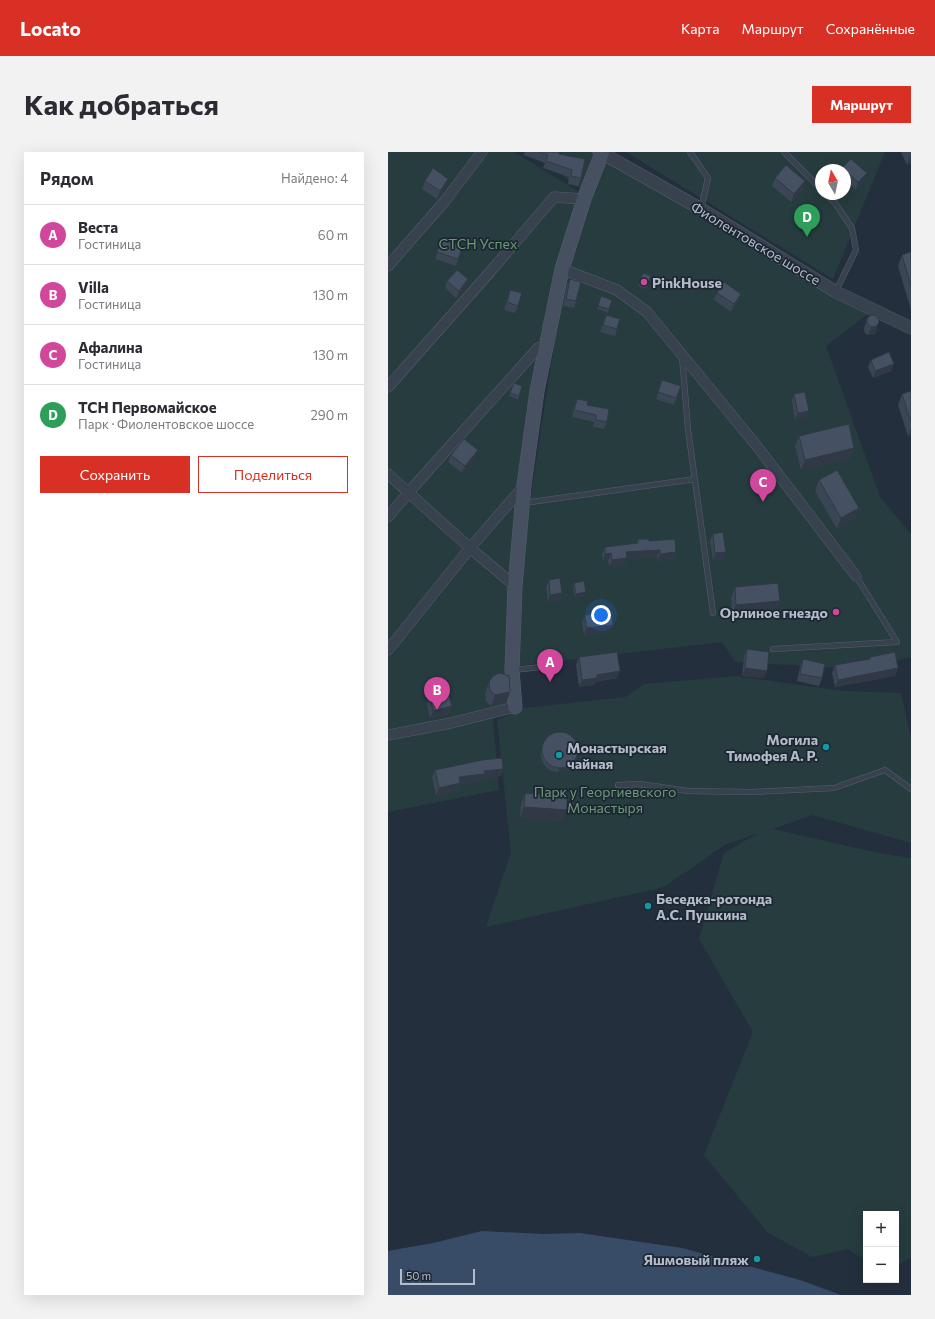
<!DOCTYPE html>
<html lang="ru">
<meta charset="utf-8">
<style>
:root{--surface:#fff;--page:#f2f2f3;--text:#2b2b33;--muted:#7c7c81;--line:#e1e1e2;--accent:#d93025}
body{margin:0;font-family:Commissioner,sans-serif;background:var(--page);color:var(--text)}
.controls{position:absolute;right:12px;bottom:12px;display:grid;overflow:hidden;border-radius:0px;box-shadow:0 4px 16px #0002}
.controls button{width:36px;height:36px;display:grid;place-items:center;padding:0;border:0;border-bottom:1px solid var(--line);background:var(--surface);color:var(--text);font:20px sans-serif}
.compass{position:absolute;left:427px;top:12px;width:36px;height:36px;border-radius:50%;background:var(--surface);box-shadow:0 4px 16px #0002;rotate:351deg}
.scale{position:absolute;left:12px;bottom:10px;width:75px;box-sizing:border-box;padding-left:4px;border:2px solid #b4bcc9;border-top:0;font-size:11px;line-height:14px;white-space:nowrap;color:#b4bcc9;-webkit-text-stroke:3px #1d2633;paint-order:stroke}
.you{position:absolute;left:213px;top:463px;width:14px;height:14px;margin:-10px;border:3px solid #fff;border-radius:50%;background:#1a73e8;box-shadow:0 0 0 6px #1a73e833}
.badge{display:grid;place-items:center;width:26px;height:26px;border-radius:50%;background:var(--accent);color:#fff;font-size:13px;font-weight:700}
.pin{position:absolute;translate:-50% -33px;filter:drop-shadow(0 1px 2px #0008)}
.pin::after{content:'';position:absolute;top:21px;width:14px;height:12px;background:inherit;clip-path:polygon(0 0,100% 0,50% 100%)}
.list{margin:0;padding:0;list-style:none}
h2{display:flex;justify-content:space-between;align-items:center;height:52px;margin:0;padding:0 16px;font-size:17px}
h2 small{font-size:13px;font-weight:400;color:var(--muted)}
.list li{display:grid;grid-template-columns:26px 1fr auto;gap:12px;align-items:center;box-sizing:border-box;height:60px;padding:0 16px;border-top:1px solid var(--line)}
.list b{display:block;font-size:15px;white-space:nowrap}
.list p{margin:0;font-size:13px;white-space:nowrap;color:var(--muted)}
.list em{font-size:13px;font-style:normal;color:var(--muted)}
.actions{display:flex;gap:8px;padding:12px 16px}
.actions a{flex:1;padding:9px 0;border:1px solid var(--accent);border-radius:0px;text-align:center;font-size:14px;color:var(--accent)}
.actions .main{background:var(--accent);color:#fff}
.map{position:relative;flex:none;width:523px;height:1143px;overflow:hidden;border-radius:0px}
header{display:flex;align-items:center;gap:24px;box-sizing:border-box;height:56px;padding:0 20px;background:var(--accent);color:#fff}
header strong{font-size:19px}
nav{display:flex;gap:22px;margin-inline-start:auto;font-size:14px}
.intro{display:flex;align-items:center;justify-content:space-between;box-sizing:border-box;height:96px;padding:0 24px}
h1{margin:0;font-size:28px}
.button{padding:10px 18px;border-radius:0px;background:var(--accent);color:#fff;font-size:14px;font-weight:700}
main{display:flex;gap:24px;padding:0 24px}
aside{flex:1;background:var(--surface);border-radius:0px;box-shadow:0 4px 16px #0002}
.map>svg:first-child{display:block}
</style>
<header>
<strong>Locato</strong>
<nav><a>Карта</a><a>Маршрут</a><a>Сохранённые</a></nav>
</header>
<div class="intro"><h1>Как добраться</h1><a class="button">Маршрут</a></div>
<main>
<aside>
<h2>Рядом<small>Найдено: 4</small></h2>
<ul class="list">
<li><span class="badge" style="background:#d1479c">A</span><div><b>Веста</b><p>Гостиница</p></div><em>60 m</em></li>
<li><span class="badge" style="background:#d1479c">B</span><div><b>Villa</b><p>Гостиница</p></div><em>130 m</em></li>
<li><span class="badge" style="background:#d1479c">C</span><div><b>Афалина</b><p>Гостиница</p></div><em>130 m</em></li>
<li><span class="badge" style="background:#2e9e5b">D</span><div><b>ТСН Первомайское</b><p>Парк · Фиолентовское шоссе</p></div><em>290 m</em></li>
</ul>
<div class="actions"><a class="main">Сохранить</a><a>Поделиться</a></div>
</aside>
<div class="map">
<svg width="523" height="1143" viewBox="0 0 523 1143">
<rect width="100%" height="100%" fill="#242f3e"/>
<g fill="#263c3f" fill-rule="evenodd">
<path d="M0,0H126L200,45L201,43L167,18L174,0H205L215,5L315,61L481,161L438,194L492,345L523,382V505L475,517L347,510L334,490L128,514L129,434L177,122L186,91L176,121L143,312L126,440L124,553L105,567L111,638L0,660Z"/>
<path d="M238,0H497L445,127ZM433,18H457V42H433Z"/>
<path d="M347,524L455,539L513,541L523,586V691L424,663L385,677L486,700L523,706V1105L508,1115V1062H478V1109L460,1097L424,1105L379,1080L316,1003L365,880L311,787L336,701L370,681L337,693L276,735L98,775L123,701L109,568L137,556L237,545L256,532Z"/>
</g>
<path fill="#394c67" d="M94,1079L155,1082L192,1081L294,1096L412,1128L453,1143H0V1099L45,1091Z"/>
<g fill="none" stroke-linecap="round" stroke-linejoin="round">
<g stroke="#565f6c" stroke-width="6">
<g id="service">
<path d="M302,0L320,26L313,57"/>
<path d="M396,0L433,37"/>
<path d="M438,42L447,51L464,76L468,98L448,139"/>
<path d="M294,204L300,277L325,461"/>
<path d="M136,351L307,327"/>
<path d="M385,497L509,490L468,424"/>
<path d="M125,518L163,514"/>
<path d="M230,633L252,632L300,639L364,640L446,636L497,618L523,637"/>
</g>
</g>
<g stroke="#565f6c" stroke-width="11">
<g id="minor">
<path d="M0,114L57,49L94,0"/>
<path d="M174,117L229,138L259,160L368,293L468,424"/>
<path d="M0,235L102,120L166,45L196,47"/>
<path d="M0,322L82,396L127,434"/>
<path d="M0,365L20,341L150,196L159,195"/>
<path d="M0,498L82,396L136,334"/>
<path d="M0,583L63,571L127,555"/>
</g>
</g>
<g stroke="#565f6c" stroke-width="13">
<path id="tertiary" d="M214,1L313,57L448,140L523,176"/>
</g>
<g stroke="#565f6c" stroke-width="15">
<path id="secondary" d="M127,555L124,518L127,434L136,333L149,239L174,117L196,47L214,1L212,0"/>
</g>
<use href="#service" stroke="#38414e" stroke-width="5"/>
<use href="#minor" stroke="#38414e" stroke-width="10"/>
<use href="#tertiary" stroke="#38414e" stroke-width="12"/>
<use href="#secondary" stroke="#465061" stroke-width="14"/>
</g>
<g fill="#3b4654">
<path d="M137,0H172L171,2L193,26L190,34L180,32L181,25L155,16L157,11L136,3Z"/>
<path d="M513,0H523V11L519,13Z"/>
<path d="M454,16L476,28L468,38L457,28V18H454Z"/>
<path d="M387,26L415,37L403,50L384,34Z"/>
<path d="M60,27L58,34L49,47L34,37L37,29Z"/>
<path d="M54,87L75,94L68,114L47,107Z"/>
<path d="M523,100V158L510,114L514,103Z"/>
<path d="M255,121L263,124L258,137L250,134Z"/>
<path d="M182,127L188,149L186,156L175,154L179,134Z"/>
<path d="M59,129L78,135L68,146L57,136Z"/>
<path d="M122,138L130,154L127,161L116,158Z"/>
<path d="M329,141L351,149L343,160L326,148Z"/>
<path d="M213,144L224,148L220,161L209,157Z"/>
<path d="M218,163L229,177L227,184L212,180Z"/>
<path d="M479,166L488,180L485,183H480L477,181L476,177Z"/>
<path d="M483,208L503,219L485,226L480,215Z"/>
<path d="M274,228L293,234L286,253L268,247Z"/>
<path d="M126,231L134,234L130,248L121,244Z"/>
<path d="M523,239V283L520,284L510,253L514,242Z"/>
<path d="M406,242L418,266L407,268L404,249Z"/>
<path d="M189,247L199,253L219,270L216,277L205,275L206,270L184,265L186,255Z"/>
<path d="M411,284L466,296L462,307L413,318L407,294Z"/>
<path d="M90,298L87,305L74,321L60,310L63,303Z"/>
<path d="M431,328L471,356L467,367L449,377L427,339Z"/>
<path d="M325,382L335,407L325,409L322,389Z"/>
<path d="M250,387L261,389L288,400L285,407L269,409V405L239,407L236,414L221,415L220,409H215L214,402L217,395L248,391Z"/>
<path d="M161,428L174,441L171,449L160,450L158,435Z"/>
<path d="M186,431L198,440L197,444L187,446L185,435Z"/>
<path d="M347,435L392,449L388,460L344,463L343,446Z"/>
<path d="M197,463L222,480L196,484L194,470Z"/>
<path d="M359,497L376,526L354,524L356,505Z"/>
<path d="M191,505L229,526L208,530L206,533L191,535L188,513Z"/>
<path d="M482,505L510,516L507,524L447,535L444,521L447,513L481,507Z"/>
<path d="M415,507L434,526L431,534L409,529L412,515Z"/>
<path d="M101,530L118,551L103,554L98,549L97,541Z"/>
<path d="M42,545L64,554L61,562L42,566L39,552Z"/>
<path d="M156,590L188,607L186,612L182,616L176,619L170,620L164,619L159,616L155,611L153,605V600Z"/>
<path d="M115,617L113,624L95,626L94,629L72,632L70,639L48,644L44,625L47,618Z"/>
<path d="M137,641L175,669L132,666L133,652Z"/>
</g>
<g fill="#303945">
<path d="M523,2V11L519,13Z"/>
<path d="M479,21L476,28L468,38L470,30Z"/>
<path d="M60,27L58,34L49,47L52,39Z"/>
<path d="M417,29L415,37L403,50L406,42Z"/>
<path d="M80,127L78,135L68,146L71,139Z"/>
<path d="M353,142L351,149L343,160L346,152Z"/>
<path d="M490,173L488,180L485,183H480L483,176Z"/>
<path d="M506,212L503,219L485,226L487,219Z"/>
<path d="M421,259L418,266L407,268L410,261Z"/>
<path d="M523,276V283L520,284Z"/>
<path d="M466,296L462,307L413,318L417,308Z"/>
<path d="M90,298L87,305L74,321L77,314Z"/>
<path d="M471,356L467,367L449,377L453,366Z"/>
<path d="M272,398L269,405L239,407L236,414L221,415L224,408L238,400Z"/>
<path d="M288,400L285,407L269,409L272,402Z"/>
<path d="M338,400L335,407L325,409L327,401Z"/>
<path d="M223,401L220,409H215L217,402Z"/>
<path d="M198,440L197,444L187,446L188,442Z"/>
<path d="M174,441L171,449L160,450L162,443Z"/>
<path d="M392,449L388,460L344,463L348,453Z"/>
<path d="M225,473L222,480L196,484L198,476Z"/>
<path d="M357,516L379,519L376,526L354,524Z"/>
<path d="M510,516L507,524L447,535L450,528Z"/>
<path d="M232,519L229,526L208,530L206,533L191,535L194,528L209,523Z"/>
<path d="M122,540L118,551L103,554L107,543Z"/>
<path d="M64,554L61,562L42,566L45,559Z"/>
<path d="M190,603L186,612L182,616L176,619L170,620L172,616Z"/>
<path d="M115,617L113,624L95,626L94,629L72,632L70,639L48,644L51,636L71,625L96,619Z"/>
<path d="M136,655L179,658L175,669L132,666Z"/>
</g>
<g fill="#455162" stroke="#303945">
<path d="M151,0H171V2L197,7L193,26L183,24L184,18L158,9L160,3Z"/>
<path d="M463,7L479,21L470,30L454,16Z"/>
<path d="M398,13L417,29L406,42L387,26Z"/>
<path d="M45,16L60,27L52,39L37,29Z"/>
<path d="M54,87L75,94L70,107L49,100Z"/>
<path d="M523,100V134L514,103Z"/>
<path d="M69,118L80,127L71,139L59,129Z"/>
<path d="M255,121L263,124L259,133L251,130Z"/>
<path d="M182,127L193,130L188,149L178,147Z"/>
<path d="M336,130L353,142L346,152L329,141Z"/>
<path d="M122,138L134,141L130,154L119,150Z"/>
<path d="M213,144L224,148L221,157L210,154Z"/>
<circle cx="485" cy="169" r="6"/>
<path d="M218,163L232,167L229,177L215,173Z"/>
<path d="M501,200L506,212L487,219L483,208Z"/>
<path d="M274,228L293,234L288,246L270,240Z"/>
<path d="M126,231L134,234L131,244L122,241Z"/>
<path d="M523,239V270L514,242Z"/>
<path d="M417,240L421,259L410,261L406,242Z"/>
<path d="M189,247L200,249L199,253L221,257L219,270L208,268V263L186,258Z"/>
<path d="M461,272L466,296L417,308L411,284Z"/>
<path d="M76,287L90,298L77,314L63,303Z"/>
<path d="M449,318L471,356L453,366L431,328Z"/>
<path d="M335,380L338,400L327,401L325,382Z"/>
<path d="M250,387H261V389L287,387L288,400L272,402V398L238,400L239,406L224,408L223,401L217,402V395L250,391Z"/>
<path d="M172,426L174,441L162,443L161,428Z"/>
<path d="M196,429L198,440L188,442L186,431Z"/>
<path d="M390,431L392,449L348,453L347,435Z"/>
<path d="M223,460L225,473L198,476L197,463Z"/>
<path d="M359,497L381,500L379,519L357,516Z"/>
<path d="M229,500L232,519L209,523V526L194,528L191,505Z"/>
<path d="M507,500L510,516L450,528L447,513L482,507V505Z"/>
<path d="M415,507L437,512L434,526L412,522Z"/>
<path d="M112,521L121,524L122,540L107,543L102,538L101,530L105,524Z"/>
<path d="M60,541L64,554L45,559L42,545Z"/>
<circle cx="172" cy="598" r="18"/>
<path d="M114,606L115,617L96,619L97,622L71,625L72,631L51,636L47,618L94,608Z"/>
<path d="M137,641L179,644V658L136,655Z"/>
</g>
<g fill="#d1479c" stroke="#1d2633" stroke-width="1.5">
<circle cx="256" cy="130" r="4"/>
<circle cx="448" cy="460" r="4"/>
</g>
<g fill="#0f9aa8" stroke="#1d2633" stroke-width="1.5">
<circle cx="438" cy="595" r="4"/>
<circle cx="171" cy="603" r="4"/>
<circle cx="260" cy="754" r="4"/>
<circle cx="369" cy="1107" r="4"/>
</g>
<g text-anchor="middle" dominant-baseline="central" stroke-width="3.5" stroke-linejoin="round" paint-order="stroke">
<g font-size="14" fill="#6b9a76" stroke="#1d2633">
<text x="90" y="91">СТСН Успех</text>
<text x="217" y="639">Парк у Георгиевского<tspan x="217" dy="16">Монастыря</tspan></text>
</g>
<g font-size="14" fill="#b4bcc9" stroke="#1d2633">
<text transform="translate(368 91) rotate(31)">Фиолентовское шоссе</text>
</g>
<g font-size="14" font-weight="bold" fill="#b4bcc9" stroke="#1d2633" text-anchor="start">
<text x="264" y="130">PinkHouse</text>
<text x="440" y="460" text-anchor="end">Орлиное гнездо</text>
<text x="430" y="587" text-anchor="end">Могила<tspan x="430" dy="16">Тимофея А. Р.</tspan></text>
<text x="179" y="595">Монастырская<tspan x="179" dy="16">чайная</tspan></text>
<text x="268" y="746">Беседка-ротонда<tspan x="268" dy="16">А.С. Пушкина</tspan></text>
<text x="361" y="1107" text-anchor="end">Яшмовый пляж</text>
</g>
</g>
</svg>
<div class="controls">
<button>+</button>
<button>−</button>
</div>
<svg class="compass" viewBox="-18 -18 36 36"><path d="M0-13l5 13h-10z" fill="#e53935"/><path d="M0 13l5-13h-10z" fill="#7c7c81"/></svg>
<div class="scale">50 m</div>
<div class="you"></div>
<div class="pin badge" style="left:162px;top:530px;background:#d1479c">A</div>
<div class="pin badge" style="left:49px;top:558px;background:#d1479c">B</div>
<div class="pin badge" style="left:375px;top:350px;background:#d1479c">C</div>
<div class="pin badge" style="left:419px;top:85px;background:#2e9e5b">D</div>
</div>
</main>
